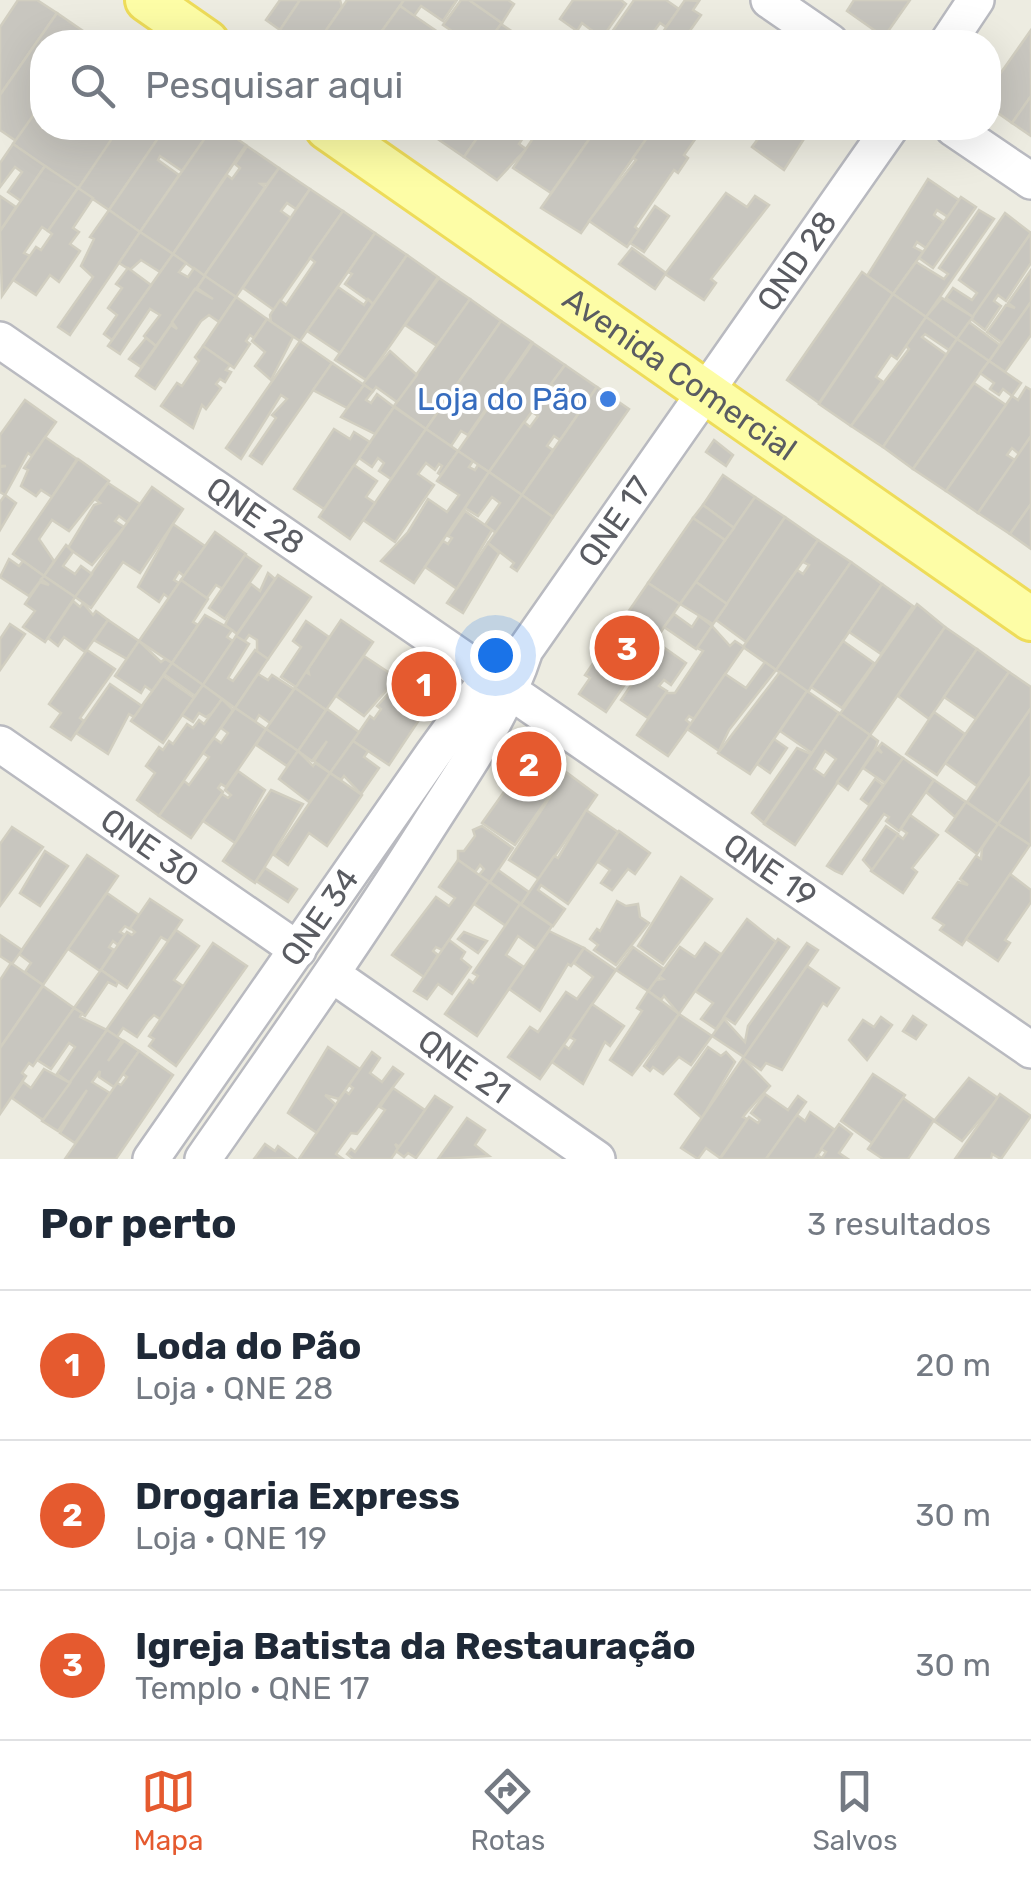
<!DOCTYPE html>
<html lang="pt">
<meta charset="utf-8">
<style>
:root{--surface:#fff;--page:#f2f2f3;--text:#1f2937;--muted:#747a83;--line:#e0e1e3;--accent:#e55a2f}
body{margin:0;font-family:Rubik,sans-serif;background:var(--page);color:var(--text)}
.you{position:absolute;left:495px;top:655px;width:35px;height:35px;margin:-25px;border:8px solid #fff;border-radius:50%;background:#1a73e8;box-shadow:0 0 0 15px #1a73e833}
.badge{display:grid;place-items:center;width:65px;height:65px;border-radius:50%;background:var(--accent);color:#fff;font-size:32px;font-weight:700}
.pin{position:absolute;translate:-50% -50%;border:5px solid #fff;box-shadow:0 2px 10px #0006}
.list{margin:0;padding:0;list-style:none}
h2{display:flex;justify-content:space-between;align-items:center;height:130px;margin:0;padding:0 40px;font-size:42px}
h2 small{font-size:32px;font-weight:400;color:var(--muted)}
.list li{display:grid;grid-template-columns:65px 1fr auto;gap:30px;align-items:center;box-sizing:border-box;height:150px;padding:0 40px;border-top:2px solid var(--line)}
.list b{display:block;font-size:38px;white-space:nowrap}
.list p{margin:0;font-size:32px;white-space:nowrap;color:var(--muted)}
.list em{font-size:32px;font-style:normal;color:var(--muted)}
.icon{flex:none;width:55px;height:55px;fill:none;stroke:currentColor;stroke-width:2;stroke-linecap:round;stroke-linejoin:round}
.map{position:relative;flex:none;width:1031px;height:1159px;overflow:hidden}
.search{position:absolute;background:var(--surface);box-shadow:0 10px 40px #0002;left:30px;right:30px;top:30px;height:110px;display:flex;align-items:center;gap:25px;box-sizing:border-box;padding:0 35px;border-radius:40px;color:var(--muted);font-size:38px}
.sheet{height:580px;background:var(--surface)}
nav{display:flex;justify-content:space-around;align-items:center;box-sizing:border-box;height:140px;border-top:2px solid var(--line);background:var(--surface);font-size:28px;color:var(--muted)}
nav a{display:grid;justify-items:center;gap:5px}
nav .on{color:var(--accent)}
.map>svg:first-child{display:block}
</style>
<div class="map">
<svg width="1031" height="1159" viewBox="0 0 1031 1159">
<rect width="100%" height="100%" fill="#edece1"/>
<g fill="#c8c6bf" stroke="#d1cec0" stroke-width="2.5" fill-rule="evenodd">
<path d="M18,0H37L57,13L0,95V27Z"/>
<path d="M280,0H300L280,30L266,20Z"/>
<path d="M300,0H340L342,7L318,42H298L280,30Z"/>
<path d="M347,0H404L374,42H318Z"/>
<path d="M404,0H457L443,21L421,6L414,16L400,6Z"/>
<path d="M461,0H469L502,23L488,42H468L443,25Z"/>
<path d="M469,0H508L514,4L502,23Z"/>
<path d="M573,0H621L626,4L602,38L582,23L577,31L560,19Z"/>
<path d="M634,0H666L679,9L666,27L660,23L646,42H605Z"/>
<path d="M685,0L699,1L693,10L701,15L682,42H656Z"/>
<path d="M854,0H910L884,37L847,11Z"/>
<path d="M400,6L438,32L431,42H374Z"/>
<path d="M57,13L89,35L84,42H42V103L16,141L0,130V95Z"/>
<path d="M501,24L528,42H488Z"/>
<path d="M1031,30V96L1012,123L988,106V91Z"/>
<path d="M1031,96V136L1012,123Z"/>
<path d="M42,103V128H120L78,189L13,144Z"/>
<path d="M119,128H165L109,210L78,189Z"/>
<path d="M165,128H212L182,171L160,156L158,160L179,175L140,232L109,210Z"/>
<path d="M212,128H221L246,145L173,254L140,232Z"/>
<path d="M428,128H484L464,157L426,131Z"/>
<path d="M484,128H540L535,134L528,130L519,144L526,149L497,180L464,157Z"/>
<path d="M540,128H597L551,193L513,168Z"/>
<path d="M597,128H645L651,132L581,233L541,208Z"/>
<path d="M662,128H703L684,155L688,158L678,173L674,170L635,227L639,230L627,247L589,221L636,160L633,158L651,132L656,135Z"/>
<path d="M766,128H811L784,170L752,147Z"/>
<path d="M13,144L45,166L21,201L8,192L22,172L15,167L0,187V163Z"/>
<path d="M247,146L279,168L267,184H261L265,187L204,276L173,254L227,175L232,179L240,168L235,164Z"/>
<path d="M45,166L78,188L48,231L42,227L24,253L30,256L2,296L0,231Z"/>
<path d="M279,168L310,189L296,209L287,203L281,211L291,218L236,297L204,276Z"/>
<path d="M928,179L959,200L948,217L937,210L934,215L944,222L926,248L917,242L914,247L923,252L893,294L867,276Z"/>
<path d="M78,188L93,198L73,228L79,232L70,244L80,251L59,282L50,275L36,295L13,280L36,247L41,250L52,234L48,231Z"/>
<path d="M310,189L343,211L274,310L243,288Z"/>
<path d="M726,193L747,207L755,196L769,205L711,279L716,283L704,300L665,274Z"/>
<path d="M0,196L16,207L0,231Z"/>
<path d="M961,197L976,207L933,268L919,258Z"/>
<path d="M655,206L669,216L644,252L630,243Z"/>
<path d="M109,210L140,232L70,335L58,327L93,277L81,266L94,239L90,237Z"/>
<path d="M979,210L994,219L926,317L893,294L916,262L944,279L948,274L939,268Z"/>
<path d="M343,211L375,233L300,341L271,322L270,315L280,300L286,305L315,262L310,258Z"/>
<path d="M1005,213L1031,233L973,317L946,298L953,288L972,300L977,293L959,280Z"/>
<path d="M140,232L173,254L160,272L141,260L130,270L119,263Z"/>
<path d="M375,233L407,255L373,304L345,284L352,274L348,272Z"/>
<path d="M1031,233V263L1006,301L998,295L994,301L1001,306L985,330L971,319Z"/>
<path d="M632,248L666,273L655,289L619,264Z"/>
<path d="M173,254L186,263L179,272L188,277L194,268L205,276L156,346L144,336L160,315L150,309L120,354L108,346Z"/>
<path d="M407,255L438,277L366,380L335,360Z"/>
<path d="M128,268L151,285L112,340L104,334L117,315L108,308L122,288L116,284Z"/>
<path d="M1031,270V302L1002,343L987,332L1006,305L1015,308L1008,303Z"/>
<path d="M862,272L893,294L819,403L787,380Z"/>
<path d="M205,276L236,297L219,322L209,315L201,321L155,389L136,376L171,325L177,329L172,322L195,289L213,299L197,288Z"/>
<path d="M439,278L470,299L437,346L405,325Z"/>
<path d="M338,287L364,305L368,299L373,304L340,353L307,331Z"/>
<path d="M893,294L926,317L897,359L891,355L876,377L882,381L851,426L819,404Z"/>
<path d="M236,297L267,319L254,338L250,335L246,341L250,344L234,368L203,346Z"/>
<path d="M942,298L973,317L957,339L926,317Z"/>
<path d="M470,299L501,321L426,429L394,406Z"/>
<path d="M1031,302V335L1005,372L989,361Z"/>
<path d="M926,317L957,339L949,350L925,334L922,337L947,355L883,447L851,426L909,349L906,346Z"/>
<path d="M267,319L293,337L271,380L255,366L265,352L252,341Z"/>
<path d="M501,321L532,342L468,435L461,431L451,446L426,429Z"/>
<path d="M969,322L1000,345L989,361L957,339Z"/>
<path d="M146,338L156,346L141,367L129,359Z"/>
<path d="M957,339L989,361L913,469L883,447Z"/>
<path d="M300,341L332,363L262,464L250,456L276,418L272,415L287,399L281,395L241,459L226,448Z"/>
<path d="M533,343L565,365L489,472L458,451Z"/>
<path d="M203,346L230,365L226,370L231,372L225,382L220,379L216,384L221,388L206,409L202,405L193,428L161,406L177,383L182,386L199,361L195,357Z"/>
<path d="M390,351L417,375L397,402L376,387L373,391L363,384Z"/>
<path d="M989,361L1021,383L1012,396L1003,389L999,395L990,389L994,383L980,373Z"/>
<path d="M332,363L364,385L347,408L313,390Z"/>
<path d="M565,365L597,387L560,440L554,436L547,446L553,450L522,495L489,472L524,422L530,427L538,416L532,412L547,390L552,393L556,387L551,384Z"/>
<path d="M974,383L1006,405L946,491L913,469Z"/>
<path d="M364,385L373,391L366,400L371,403L377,394L394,407L375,434L341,417Z"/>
<path d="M597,387L629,409L553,517L522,495Z"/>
<path d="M1026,387L1031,390V436L1019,454L1012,448L1007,455L1015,460L978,513L946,491L1012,396L1018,400Z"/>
<path d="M25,400L56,422L32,456L28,453L5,495L0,492V467L6,466H0V435Z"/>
<path d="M394,407L426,429L391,479L379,471L384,463L378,458L372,467L359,458Z"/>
<path d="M334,429L350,439L354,432L370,442L324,509L294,489Z"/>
<path d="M426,429L458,451L441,475L438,473L442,466L439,464L435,470L426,463L418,474L434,485L395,542L363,520Z"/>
<path d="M1031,436V504L1010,534L978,513Z"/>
<path d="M45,437L77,459L52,497L41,490L36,496L21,486L28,470L24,468Z"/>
<path d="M714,440L733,455L726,466L706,452Z"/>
<path d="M458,451L473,461L469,467L475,470L478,465L489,472L414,583L381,561L408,532L428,499L447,512L459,495L437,481Z"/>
<path d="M78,459L109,481L69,531L52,520L39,539L54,561L44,576L13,554Z"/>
<path d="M354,465L377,481L366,497L375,503L350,539L319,517Z"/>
<path d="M489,472L522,495L496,533L485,525L500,503L492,497L478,516L465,508Z"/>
<path d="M723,475L755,497L734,528L703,505Z"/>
<path d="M108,483L140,504L127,522L119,516L115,521L124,527L92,565L68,548L94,505L100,503L96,500Z"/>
<path d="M152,487L183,509L140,573L123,562L91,608L75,597Z"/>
<path d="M5,495L16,503L0,530V502Z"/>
<path d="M522,495L553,517L517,571L511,567L514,563L488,543Z"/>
<path d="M755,497L785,517L727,604L696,582Z"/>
<path d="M1031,504V549L1010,534Z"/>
<path d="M703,505L734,528L725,540L693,518Z"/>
<path d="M465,511L492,530L457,589L425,567L443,541L448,544L452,538L448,536Z"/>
<path d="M785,517L818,540L746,642L716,620Z"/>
<path d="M693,518L725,540L680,604L648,583Z"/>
<path d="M173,524L205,546L184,576L179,572L174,580L179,583L169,598L164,594L159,602L138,587Z"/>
<path d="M215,532L246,554L223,589L216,585L207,598L181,580Z"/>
<path d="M818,540L851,562L776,670L743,647L797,570L803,574L809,565L803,562Z"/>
<path d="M488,543L499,553L463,613L447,603Z"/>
<path d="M66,545L73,552L63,566L75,574L81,566L92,574L75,597L44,576Z"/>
<path d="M245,555L261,566L225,619L209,608Z"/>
<path d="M9,559L19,566L23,561L44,576L29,596L0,577Z"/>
<path d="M851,562L882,584L808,692L776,670Z"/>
<path d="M268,573L275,579L237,634L225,625L230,615L251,584L260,591Z"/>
<path d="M278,575L311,597L268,659L257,652V640L249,635L244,642L236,636Z"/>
<path d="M44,576L75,597L45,642L23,627L35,611L25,604L40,582L49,585L41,579Z"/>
<path d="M181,580L208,599L193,622L198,625L172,663L139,641Z"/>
<path d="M696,582L727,604L713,624L680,604Z"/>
<path d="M648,583L680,604L606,712L579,694L590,678L585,675Z"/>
<path d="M882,584L913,606L881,654L849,632Z"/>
<path d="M73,601L80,607L83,603L93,615L96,611L108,620L85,652L64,637L58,646L48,638Z"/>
<path d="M917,604L945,627L870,735L840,714Z"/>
<path d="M674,614L692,627L699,616L712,626L696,649L664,627Z"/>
<path d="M205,615L232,630L227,637L233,641L203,685L172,663Z"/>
<path d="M108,620L139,641L127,659L94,640Z"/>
<path d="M341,620L373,642L326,710L295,688L305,672L309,674L308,669Z"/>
<path d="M306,621L329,637L296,687L281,677L301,647L293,641Z"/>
<path d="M10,624L25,634L0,670V639Z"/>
<path d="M712,626L730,646L735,641L744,647L694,719L689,716L686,720L691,724L668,756L637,735L666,693H675L703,651L697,648Z"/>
<path d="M945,627L977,649L929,719L898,696Z"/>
<path d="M236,636L249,644L228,678L233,681L255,650L268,659L235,708L203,685Z"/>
<path d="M139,641L161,662L165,659L172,663L152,691L145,686L141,693L115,676Z"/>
<path d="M843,641L874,663L842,708L811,687Z"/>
<path d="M659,644L686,663L671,685L664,680L659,686L667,691L648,718L621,700Z"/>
<path d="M977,649L1009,672L976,719L944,697Z"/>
<path d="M87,650L115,669L80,718L84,721L71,740L51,727L61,713L49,704Z"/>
<path d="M364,656L397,678L364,716L336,696Z"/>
<path d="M765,662L776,670L729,730L719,751L687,729L725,674L746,688Z"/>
<path d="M172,663L203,685L195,696L164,674Z"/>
<path d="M407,663L441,687L389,765L353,741L370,716L374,719L381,709L377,706L398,683L394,681Z"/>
<path d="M780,672L807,691L750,774L718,753Z"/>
<path d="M1009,672L1031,687V708L977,786L945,763Z"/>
<path d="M258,674L268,680L272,675L294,689L270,723L259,715L255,722L235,708Z"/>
<path d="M163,676L194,698L163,743L131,721Z"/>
<path d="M110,684L142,706L134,717L129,714L108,754L76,733Z"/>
<path d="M203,685L222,699L212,713L206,717L199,713L193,722L182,715Z"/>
<path d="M295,688L326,710L298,751L266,729Z"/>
<path d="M807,691L839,713L812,753L780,731Z"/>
<path d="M222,699L233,710L159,816L137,800L155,773L146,766L159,747L163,750L169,741L173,744L187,724L193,728L199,720L204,724Z"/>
<path d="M235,708L266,729L226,787L221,784L218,788L223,792L191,838L159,816L184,781L189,785L209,757L203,753L214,738L221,743L228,733L221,728Z"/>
<path d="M1031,708V776L998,824L967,802Z"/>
<path d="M327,709L359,732L330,773L314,761L327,741L312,761L298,751Z"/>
<path d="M934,712L965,734L937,775L906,754Z"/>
<path d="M839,713L870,735L795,845L764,824ZM825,751L836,759L824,776L814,769Z"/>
<path d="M266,729L298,751L287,766L256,745Z"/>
<path d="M870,735L878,741L875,749L848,790L837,782Z"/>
<path d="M774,739L787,748L770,773L757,764Z"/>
<path d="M353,741L368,751L364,757L379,768L361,794L344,776L341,780L330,773Z"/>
<path d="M882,743L903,758L885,783L863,768L877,749L882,753L878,748Z"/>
<path d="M797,748L811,754L764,823L752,813Z"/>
<path d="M298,751L313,766L315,763L330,773L309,802L279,779Z"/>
<path d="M533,751L558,769L546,787L553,791L515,845L482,823Z"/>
<path d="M903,758L934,780L899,831L886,821L889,817L884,814L842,874L835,871L827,866Z"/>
<path d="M238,771L265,790L235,843L203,821L222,794L228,798L231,795L225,790Z"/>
<path d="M566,772L597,795L539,879L509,860Z"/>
<path d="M330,773L362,795L327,846L309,833L288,865L274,855Z"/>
<path d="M1031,776V844L1030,845L998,824Z"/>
<path d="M875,779L883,785L869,805L861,799Z"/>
<path d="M934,780L966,802L955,817L926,792Z"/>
<path d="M271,790L303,804L255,883L223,861Z"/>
<path d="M966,802L998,824L977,854L946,831Z"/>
<path d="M586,810L618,832L568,904L541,885L538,890L565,909L553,926L521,904L554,856L558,858Z"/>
<path d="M910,815L938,835L912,868L917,872L903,893L871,871L897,834L903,839L907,833L901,829Z"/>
<path d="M998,824L1030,845L962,945L940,930L944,925L933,918L958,882L968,885L960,879L976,856L981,859L982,848Z"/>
<path d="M482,826L513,848L490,882L479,875L484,869L480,865L475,872L458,860V851H464L475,836L473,830Z"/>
<path d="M886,826L898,834L872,870L863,860Z"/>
<path d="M12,827L43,847L0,906V844Z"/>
<path d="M619,831L650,853L635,874L628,869L612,890L601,883L610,870L598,862Z"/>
<path d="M45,851L68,866L40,906L20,893Z"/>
<path d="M87,855L118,876L43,985L25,972L31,963L19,954Z"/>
<path d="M458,860L489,882L442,950L436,947L433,951L438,955L424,977L392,955L436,897L449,906L455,898L439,887Z"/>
<path d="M265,868L297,889L288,902L256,881Z"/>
<path d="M498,870L529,892L521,904L490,882Z"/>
<path d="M1010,874L1031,890V902L1005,940L1010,943L998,961L966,939Z"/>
<path d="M681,877L712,899L663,964L638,946Z"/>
<path d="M489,882L520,904L506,926L474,904Z"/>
<path d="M107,893L139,915L130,929L125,926L120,932L125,935L118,945L113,941L109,947L114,950L100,971L68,949Z"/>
<path d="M150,899L182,920L168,941L161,937L127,988L101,970L127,932L132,935L135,932L130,928Z"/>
<path d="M617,901L626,906L638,904L640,917L649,923L616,965L594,950L598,945L590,939L597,929L600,931Z"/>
<path d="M520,904L552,926L536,949L518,936L506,955L524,967L477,1036L445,1014L469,980L473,983L478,976L473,973Z"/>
<path d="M747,919L776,942L716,1029L701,1019L713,1003L695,991Z"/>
<path d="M176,930L199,946L174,980L183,986L160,1019L154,1015L148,1021L137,1037L123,1028L117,1037L106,1030Z"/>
<path d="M549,931L584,948L571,966L568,964L540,1011L509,989Z"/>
<path d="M464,932L487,941L478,953L458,939Z"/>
<path d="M0,935L22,950L12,964L0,956Z"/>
<path d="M778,939L789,947L735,1024L724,1017Z"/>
<path d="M449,940L465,952L461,959L471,967L452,994L438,984L427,999L414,991Z"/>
<path d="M213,943L247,966L176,1066L149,1046L154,1039L149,1036Z"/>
<path d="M705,943L721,954L679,1014L664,996L661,1000L648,991L656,980L663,979L659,976L680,947L695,957Z"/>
<path d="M807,943L818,950L744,1057L712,1036L724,1019L745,1042L748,1026Z"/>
<path d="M633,947L664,969L648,991L616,970Z"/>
<path d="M584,948L616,970L540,1079L508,1057L530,1027L538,1032L566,992L577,999L593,977L574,963Z"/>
<path d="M11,963L43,985L0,1048V980Z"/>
<path d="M807,966L839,988L827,1006L823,1003L782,1070L766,1063L761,1070L743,1058Z"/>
<path d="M101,970L118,982L116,986L108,982L85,1016L74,1008Z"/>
<path d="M43,986L74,1008L33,1066L29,1063L22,1073L26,1076L0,1114V1048Z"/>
<path d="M648,991L679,1014L632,1075L610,1060L642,1011L637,1008Z"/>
<path d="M592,1004L624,1026L610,1046L605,1042L583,1084L552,1062L564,1045L569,1049L575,1040L570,1037Z"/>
<path d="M74,1008L82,1013L80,1017L107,1030L70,1083L57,1074L75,1047L69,1043L51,1069L37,1060Z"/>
<path d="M679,1014L712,1036L691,1065L679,1057L663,1074L653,1067L650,1071L644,1066Z"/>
<path d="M913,1016L926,1025L916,1039L903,1031Z"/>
<path d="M881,1017L892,1025L867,1060L849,1040L863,1020L874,1027Z"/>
<path d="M107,1030L122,1040L108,1061L124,1041L139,1051L114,1087L99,1077L100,1071L92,1082L110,1093L75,1143L60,1133L87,1090L58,1131L42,1121Z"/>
<path d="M328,1047L360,1069L339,1099L325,1095L336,1105L317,1133L288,1113Z"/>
<path d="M708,1047L721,1056L726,1052L735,1062L702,1118L675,1094Z"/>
<path d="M139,1051L173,1075L116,1159H65L117,1083L121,1085L127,1077L123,1074Z"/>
<path d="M372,1052L380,1058L370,1073L382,1082L393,1067L403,1074L357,1134L351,1133L336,1154L343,1159H299L345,1091L349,1094L353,1088L349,1085Z"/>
<path d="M743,1058L770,1086L747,1112L743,1117L747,1119L720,1158L706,1148L698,1159L681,1148Z"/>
<path d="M44,1069L70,1083L43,1120L12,1098L23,1082L31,1088Z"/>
<path d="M873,1074L905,1095L872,1143L841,1121Z"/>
<path d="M969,1078L998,1098L962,1141L934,1121Z"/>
<path d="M393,1088L425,1110L400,1147L395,1144L398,1149L391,1159H353L347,1154L351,1149L355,1152L385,1110L380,1107Z"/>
<path d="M765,1094L788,1110L798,1096L806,1102L766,1159H720L749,1117L758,1123L760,1120L751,1113Z"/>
<path d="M1000,1094L1031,1116L1001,1159L992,1154L991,1159H955Z"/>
<path d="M435,1096L452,1107L416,1158L408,1153L404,1157L396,1151Z"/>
<path d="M903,1098L934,1120L908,1159H883L868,1149Z"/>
<path d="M810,1112L835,1130L815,1159H766L797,1115L805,1121Z"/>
<path d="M467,1118L485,1130L475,1145L489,1156L438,1159Z"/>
<path d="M839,1124L852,1134L839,1153L848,1159H815L817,1155L822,1158L826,1152L821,1149Z"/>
<path d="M265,1144L275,1151L278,1146L294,1158L254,1159Z"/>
</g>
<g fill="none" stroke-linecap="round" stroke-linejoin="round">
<g stroke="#b9bac0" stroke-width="40">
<g id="minor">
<path d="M769,0L830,42"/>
<path d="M948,42L976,0"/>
<path d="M953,128L1031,181"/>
<path id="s1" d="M0,340L1031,1050"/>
<path id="s2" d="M0,744L298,950"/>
<path id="s3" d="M333,975L597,1159"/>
<path id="s4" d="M151,1159L433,754L489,677L505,665"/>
<path id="s5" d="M203,1159C279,1050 355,942 426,830C463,771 504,716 525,650L890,128"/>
</g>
</g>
<g stroke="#eedc59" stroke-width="48">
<g id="major">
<path d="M147,0L207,42"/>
<path id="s6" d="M327,128L1031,619"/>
</g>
</g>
<use href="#minor" stroke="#fff" stroke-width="35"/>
<use href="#major" stroke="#fdfda6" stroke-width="42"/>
</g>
<circle fill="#3f7fe0" stroke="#fff" stroke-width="4" cx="608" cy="399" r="10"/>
<g text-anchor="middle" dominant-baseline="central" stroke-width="8" stroke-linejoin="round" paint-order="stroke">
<g font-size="32" fill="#5a5c62" stroke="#fff">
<text stroke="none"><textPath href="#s5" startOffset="1078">QND 28</textPath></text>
<text stroke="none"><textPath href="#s6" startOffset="430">Avenida Comercial</textPath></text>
<text stroke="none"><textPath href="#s1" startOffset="310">QNE 28</textPath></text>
<text stroke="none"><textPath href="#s5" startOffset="760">QNE 17</textPath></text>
<text stroke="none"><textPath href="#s2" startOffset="182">QNE 30</textPath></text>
<text stroke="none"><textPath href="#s1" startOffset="935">QNE 19</textPath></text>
<text stroke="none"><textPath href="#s4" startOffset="295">QNE 34</textPath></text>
<text stroke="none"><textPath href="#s3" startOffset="160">QNE 21</textPath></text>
</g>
<g font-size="32" fill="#366cbe" stroke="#fff" text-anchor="end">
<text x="588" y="399">Loja do Pão</text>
</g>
</g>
</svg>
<div class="you"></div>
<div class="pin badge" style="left:424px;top:684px">1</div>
<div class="pin badge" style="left:529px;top:764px">2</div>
<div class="pin badge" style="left:627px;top:648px">3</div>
<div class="search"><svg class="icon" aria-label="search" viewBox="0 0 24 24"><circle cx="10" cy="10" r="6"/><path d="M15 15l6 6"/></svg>Pesquisar aqui</div>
</div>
<section class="sheet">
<h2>Por perto<small>3 resultados</small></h2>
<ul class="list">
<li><span class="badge">1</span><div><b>Loda do Pão</b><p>Loja · QNE 28</p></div><em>20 m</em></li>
<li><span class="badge">2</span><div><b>Drogaria Express</b><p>Loja · QNE 19</p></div><em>30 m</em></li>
<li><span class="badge">3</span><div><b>Igreja Batista da Restauração</b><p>Templo · QNE 17</p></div><em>30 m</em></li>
</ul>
</section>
<nav>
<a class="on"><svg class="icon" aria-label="map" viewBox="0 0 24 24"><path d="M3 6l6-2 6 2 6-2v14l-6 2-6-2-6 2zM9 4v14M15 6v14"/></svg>Mapa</a>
<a><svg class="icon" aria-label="directions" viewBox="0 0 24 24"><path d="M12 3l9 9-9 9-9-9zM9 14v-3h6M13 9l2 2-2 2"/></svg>Rotas</a>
<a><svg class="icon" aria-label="saved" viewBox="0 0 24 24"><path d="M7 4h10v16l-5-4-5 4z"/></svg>Salvos</a>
</nav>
